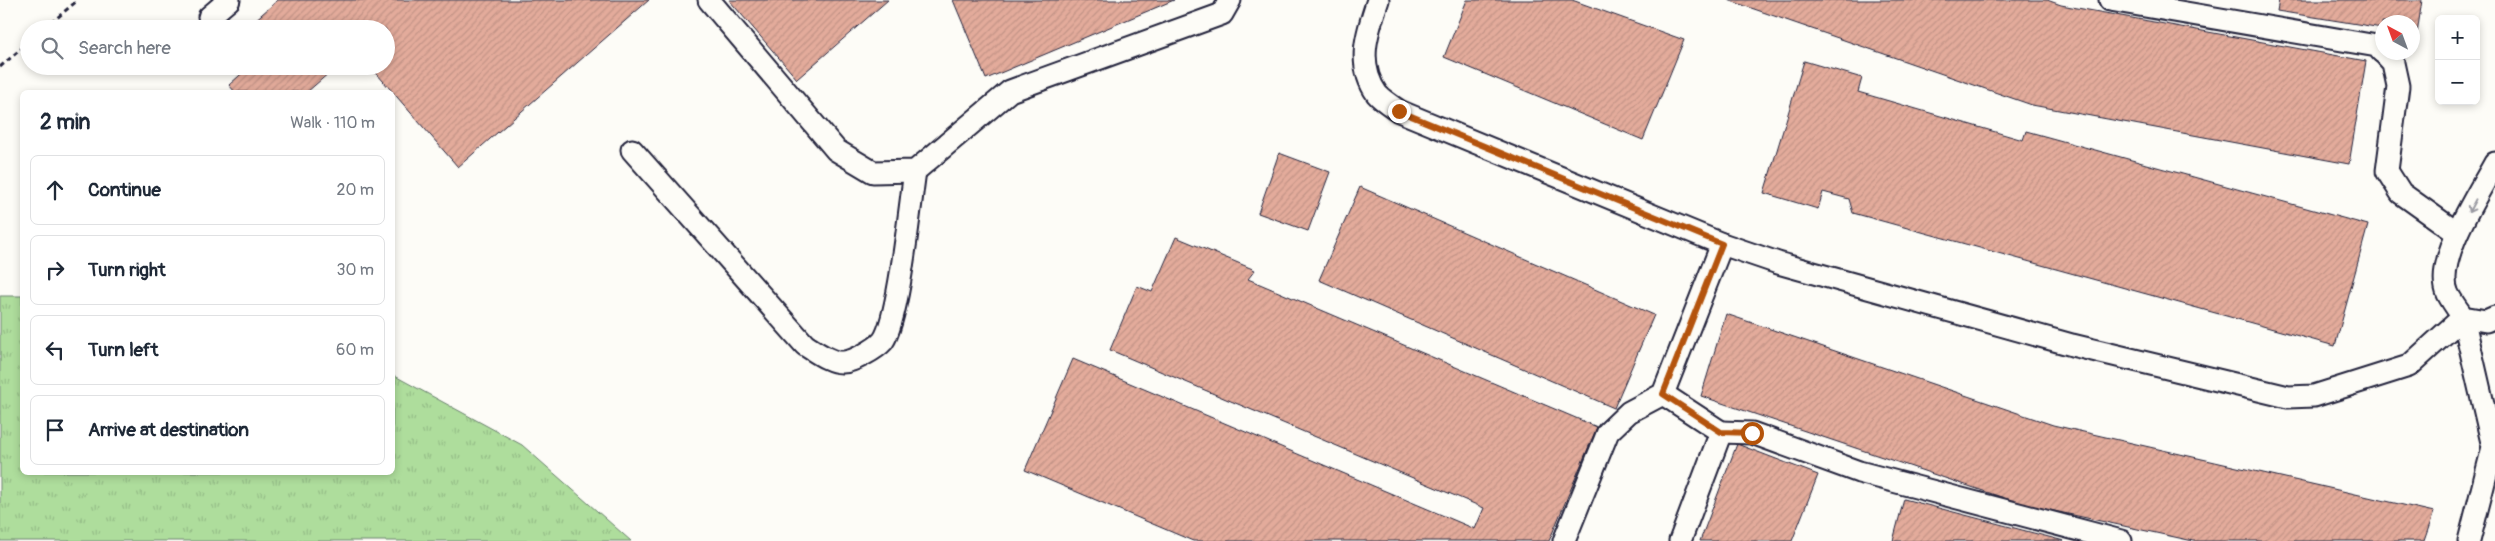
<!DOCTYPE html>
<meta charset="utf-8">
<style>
:root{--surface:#fff;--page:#f2f2f3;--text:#1f2937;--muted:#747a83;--line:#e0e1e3}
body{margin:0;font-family:Pangolin,sans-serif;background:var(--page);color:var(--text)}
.controls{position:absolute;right:15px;top:15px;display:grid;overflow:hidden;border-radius:8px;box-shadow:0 2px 8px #0003}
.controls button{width:45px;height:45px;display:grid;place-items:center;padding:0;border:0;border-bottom:1px solid var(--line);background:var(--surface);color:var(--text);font:25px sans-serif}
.compass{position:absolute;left:2375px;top:15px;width:45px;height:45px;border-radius:50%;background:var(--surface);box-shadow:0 2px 8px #0003;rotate:319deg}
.stop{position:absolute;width:15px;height:15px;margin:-11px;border:4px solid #b45309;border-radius:50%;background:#fff}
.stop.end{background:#b45309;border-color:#fff;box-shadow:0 1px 5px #0008}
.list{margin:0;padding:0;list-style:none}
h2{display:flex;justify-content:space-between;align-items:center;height:65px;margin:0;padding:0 20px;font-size:21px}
h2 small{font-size:16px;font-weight:400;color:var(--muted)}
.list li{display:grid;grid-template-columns:32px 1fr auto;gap:15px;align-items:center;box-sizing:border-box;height:70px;margin:0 10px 10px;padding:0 10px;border:1px solid var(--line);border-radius:8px}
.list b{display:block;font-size:19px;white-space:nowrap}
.list em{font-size:16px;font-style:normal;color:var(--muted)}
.icon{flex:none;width:28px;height:28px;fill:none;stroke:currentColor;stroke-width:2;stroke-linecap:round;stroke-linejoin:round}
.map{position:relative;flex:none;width:2495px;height:541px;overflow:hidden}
.search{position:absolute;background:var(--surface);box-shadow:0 2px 8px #0003;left:20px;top:20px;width:375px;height:55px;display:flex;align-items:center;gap:12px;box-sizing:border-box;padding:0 18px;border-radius:28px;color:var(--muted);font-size:19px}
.panel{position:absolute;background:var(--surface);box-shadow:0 2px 8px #0003;left:20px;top:90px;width:375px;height:385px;border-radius:8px}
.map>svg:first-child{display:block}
</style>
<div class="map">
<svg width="2495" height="541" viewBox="0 0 2495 541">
<defs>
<pattern id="grass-tufts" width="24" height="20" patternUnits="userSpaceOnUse" patternTransform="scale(1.25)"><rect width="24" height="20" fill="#aedd9c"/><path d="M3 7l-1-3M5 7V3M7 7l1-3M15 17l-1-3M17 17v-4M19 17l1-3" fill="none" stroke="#95bd87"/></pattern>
<pattern id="building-hatch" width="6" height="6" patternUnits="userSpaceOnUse" patternTransform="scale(1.25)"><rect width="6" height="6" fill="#e3ab9b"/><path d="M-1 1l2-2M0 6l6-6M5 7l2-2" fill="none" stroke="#c29386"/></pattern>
</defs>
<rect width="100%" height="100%" fill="#fdfcf7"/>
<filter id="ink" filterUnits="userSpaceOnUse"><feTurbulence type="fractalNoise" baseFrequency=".02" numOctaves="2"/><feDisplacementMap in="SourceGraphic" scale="10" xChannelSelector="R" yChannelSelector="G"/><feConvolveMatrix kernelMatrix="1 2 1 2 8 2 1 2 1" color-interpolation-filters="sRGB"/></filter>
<g filter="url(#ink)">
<path fill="url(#grass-tufts)" stroke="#68806c" d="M0,296H22V472H392L393,375L522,445L631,541H0Z"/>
<g fill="url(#building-hatch)" stroke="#22223b">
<path d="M278,0H649L458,167L370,66H386V29H337L331,23L324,29H245Z"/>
<path d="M729,0H888L797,79Z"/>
<path d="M953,0H1174L986,79Z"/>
<path d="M1467,0H1572L1684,40L1643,140L1444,57Z"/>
<path d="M1728,0H2047L2061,5L2366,61L2349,164L2032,105Z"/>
<path d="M2279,0H2422L2417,34L2412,33V22H2382V28L2277,11Z"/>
<path d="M1804,61L1862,78L1858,92L2023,140L2026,131L2368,225L2335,346L1853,213L1849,199L1823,192L1818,209L1764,193Z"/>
<path d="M250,66H337L307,92H235L229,85Z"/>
<path d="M1279,153L1330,172L1308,231L1258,213Z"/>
<path d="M1360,187L1654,315L1614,408L1319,280Z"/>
<path d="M1176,237L1255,270L1248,279L1597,427L1549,541H1193L1025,470L1073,359L1475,529L1484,508L1110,350L1137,286L1152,292Z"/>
<path d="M1726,314L2053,425L2434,512L2424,541H2193L2022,504L1701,396Z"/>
<path d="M1737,444L1818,475L1792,541H1700Z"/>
<path d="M1904,499L2064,541H1893Z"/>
</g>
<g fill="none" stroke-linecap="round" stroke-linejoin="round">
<g stroke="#22223b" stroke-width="25">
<g id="lane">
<path d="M709,0L836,150L873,172L915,171L1010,91L1222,14L1230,0"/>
<path d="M1378,0C1367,32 1356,64 1377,94C1382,100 1392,106 1399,111L1722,244L1778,263L2072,345L2288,397L2314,396L2409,366L2463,317L2493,447L2469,541"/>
<path d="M2110,0L2377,46L2382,52"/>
<path d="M209,17L229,0"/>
<path d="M2383,52L2393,63L2398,86L2387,171L2401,193L2457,233"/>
<path d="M632,150L805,345C815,351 830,363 843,362C853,362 876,349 883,341C899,319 910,204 915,171"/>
<path d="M2495,163C2479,193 2433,261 2448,294C2452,302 2458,310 2463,317L2486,321L2495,317"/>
<path d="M1663,394L1721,432L1680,541"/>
<path d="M1721,432L1752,433L1859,472L2121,541"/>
<path d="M1564,541L1608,432L1629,412L1663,394L1722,244"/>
</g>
</g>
<g stroke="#22223b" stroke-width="3" stroke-dasharray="5 4" stroke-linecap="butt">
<path d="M44,29L78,0"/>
<path d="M0,67L29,42"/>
</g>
<use href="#lane" stroke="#fdfcf7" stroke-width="21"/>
</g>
<defs><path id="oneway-shaft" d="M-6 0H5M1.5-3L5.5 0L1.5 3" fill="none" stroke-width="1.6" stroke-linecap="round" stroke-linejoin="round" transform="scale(1.25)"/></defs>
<use stroke="#9a9aa2" href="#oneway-shaft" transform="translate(2472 206) rotate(118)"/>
</g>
<g fill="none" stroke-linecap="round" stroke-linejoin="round" filter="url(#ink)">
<path stroke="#b45309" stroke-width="6" d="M1399,111L1722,244L1663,394L1721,432L1752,433"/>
</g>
</svg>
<div class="controls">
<button>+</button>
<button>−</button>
</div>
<svg class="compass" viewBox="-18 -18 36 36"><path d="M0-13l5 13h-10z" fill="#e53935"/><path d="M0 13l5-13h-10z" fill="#747a83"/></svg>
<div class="stop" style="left:1752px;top:433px"></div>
<div class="stop end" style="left:1399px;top:111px"></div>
<div class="search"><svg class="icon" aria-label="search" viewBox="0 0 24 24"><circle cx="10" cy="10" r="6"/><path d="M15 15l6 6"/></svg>Search here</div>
<section class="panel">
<h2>2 min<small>Walk · 110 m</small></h2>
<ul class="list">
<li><svg class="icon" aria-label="ahead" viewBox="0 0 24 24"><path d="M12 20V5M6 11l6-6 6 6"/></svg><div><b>Continue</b></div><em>20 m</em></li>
<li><svg class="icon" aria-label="right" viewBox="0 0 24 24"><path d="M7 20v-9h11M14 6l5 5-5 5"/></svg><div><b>Turn right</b></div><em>30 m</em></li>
<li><svg class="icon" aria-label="left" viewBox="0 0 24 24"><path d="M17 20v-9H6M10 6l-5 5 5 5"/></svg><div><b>Turn left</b></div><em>60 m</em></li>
<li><svg class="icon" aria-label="arrive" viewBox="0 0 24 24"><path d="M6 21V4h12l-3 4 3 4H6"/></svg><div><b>Arrive at destination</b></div></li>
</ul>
</section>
</div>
